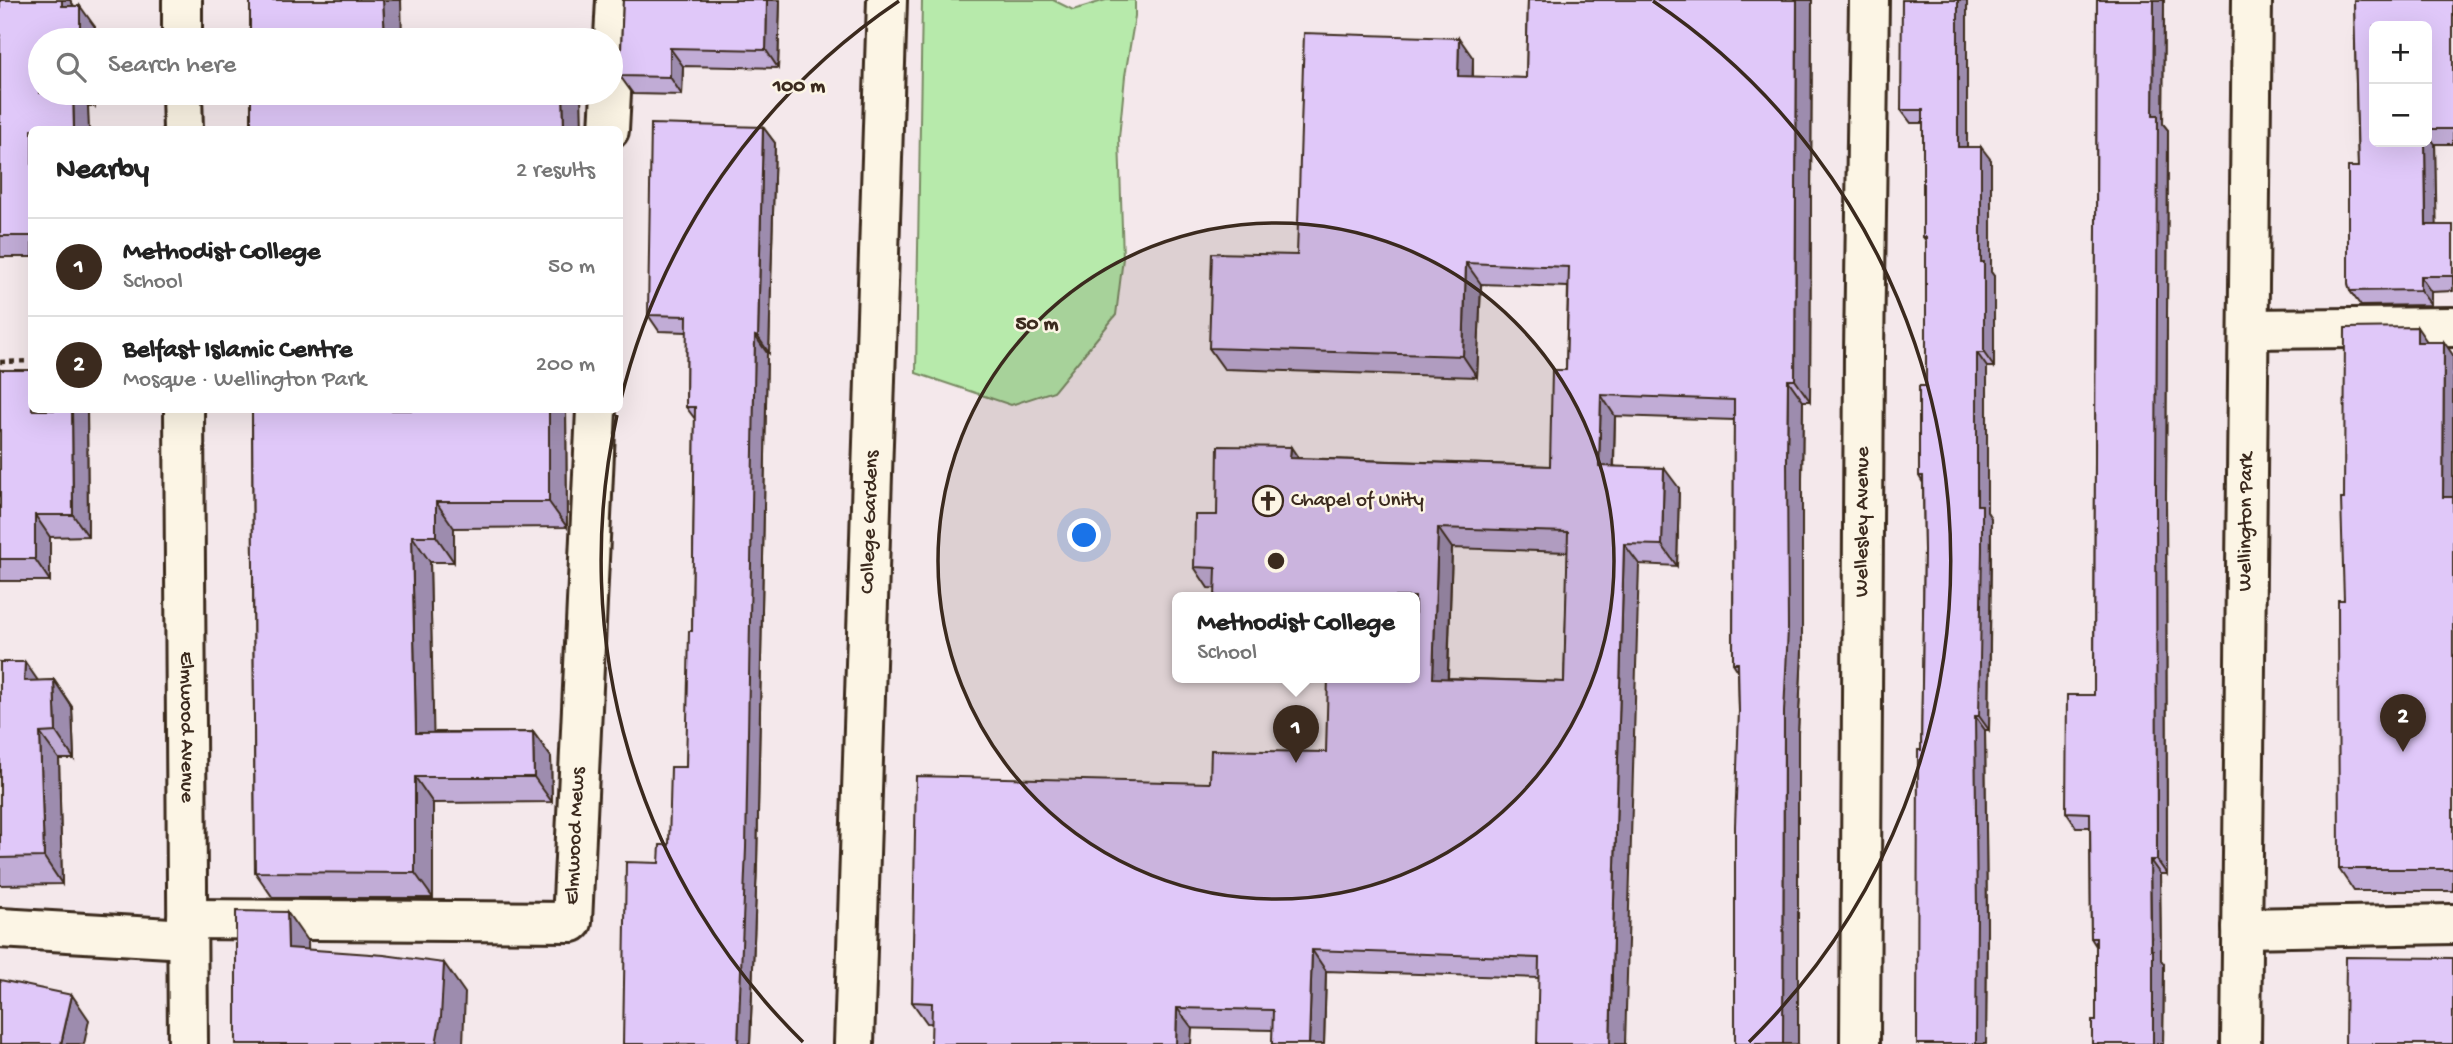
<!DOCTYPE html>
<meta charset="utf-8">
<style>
:root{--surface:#fff;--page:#f2f2f2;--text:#222;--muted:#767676;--line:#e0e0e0;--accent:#3b2a1e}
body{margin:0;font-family:"Gochi Hand",sans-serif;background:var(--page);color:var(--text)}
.controls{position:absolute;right:21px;top:21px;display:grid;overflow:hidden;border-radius:10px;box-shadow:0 7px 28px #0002}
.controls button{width:63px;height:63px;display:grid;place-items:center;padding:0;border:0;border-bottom:2px solid var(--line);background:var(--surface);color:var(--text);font:35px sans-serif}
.you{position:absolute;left:1085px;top:536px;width:24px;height:24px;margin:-18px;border:5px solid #fff;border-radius:50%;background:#1a73e8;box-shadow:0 0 0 10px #1a73e833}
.badge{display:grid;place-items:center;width:46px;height:46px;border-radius:50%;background:var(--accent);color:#fff;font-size:23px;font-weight:700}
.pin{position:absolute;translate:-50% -58px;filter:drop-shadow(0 2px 4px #0008)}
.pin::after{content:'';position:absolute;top:37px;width:24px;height:21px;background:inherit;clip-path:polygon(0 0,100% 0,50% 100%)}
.popup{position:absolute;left:1172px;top:592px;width:248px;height:91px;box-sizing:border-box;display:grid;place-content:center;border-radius:10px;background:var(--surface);filter:drop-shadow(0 2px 5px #0005);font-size:23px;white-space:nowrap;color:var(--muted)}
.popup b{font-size:26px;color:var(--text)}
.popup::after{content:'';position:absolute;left:50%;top:100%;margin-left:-14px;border:14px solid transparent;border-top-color:var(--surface)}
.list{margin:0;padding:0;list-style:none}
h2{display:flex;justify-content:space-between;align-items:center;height:91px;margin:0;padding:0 28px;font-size:30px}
h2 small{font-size:23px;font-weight:400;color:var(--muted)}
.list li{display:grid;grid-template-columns:46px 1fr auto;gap:21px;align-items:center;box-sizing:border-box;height:98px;padding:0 28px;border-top:2px solid var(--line)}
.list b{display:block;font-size:26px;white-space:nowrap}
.list p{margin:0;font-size:23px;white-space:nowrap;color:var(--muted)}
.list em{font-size:23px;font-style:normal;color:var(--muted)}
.icon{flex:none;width:38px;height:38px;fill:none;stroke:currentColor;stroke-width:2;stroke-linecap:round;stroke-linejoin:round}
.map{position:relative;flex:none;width:2453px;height:1044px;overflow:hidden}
.search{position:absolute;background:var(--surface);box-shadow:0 7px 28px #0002;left:28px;top:28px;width:595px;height:77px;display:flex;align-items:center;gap:18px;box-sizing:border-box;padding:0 24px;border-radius:38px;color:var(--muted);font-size:26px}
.panel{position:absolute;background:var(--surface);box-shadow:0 7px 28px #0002;left:28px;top:126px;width:595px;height:287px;border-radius:10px}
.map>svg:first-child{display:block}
</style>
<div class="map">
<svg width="2453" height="1044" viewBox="0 0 2453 1044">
<rect width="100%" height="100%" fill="#f4e8eb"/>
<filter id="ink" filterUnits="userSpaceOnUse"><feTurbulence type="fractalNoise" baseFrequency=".0143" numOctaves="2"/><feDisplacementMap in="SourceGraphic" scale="14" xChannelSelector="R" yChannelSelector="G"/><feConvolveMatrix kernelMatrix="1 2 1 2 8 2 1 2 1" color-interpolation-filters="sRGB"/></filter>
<g filter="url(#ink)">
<path fill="#b7eaab" stroke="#798a64" stroke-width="2" d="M922,0H1053L1073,10L1106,0H1135V16L1125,76L1119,138L1123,258L1116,315L1054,391L1011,405L916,373Z"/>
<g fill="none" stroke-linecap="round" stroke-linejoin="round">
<g stroke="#3b2a1e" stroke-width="44">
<g id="minor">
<path d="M182,0V40"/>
<path d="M182,93L183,130"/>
<path d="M609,130L616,0"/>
<path d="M2250,329L2453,327"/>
<path id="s1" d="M184,410L188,1044"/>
<path id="s2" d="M187,919L572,922L596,410"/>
<path d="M0,928L187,939"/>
<path d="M2242,928L2453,924"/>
<path id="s3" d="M854,1044L887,0"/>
<path id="s4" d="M1860,1044L1864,353L1869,0"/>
<path id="s5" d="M2241,1044L2252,0"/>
</g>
</g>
<path stroke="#3b2a1e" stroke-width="4.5" stroke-dasharray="5 5" stroke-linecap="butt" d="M0,362L32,361"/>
<use href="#minor" stroke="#fcf5e5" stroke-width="38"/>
</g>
<g fill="#c1acd6" stroke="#3b2a1e" stroke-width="2" fill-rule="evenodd">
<path d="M0,0H70L74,6L95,27V40H40V93H95V106H88L32,130V257H0Z"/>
<path d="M623,0H780L778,68L683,66L682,95L633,94L620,76Z"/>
<path d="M1528,0H1812L1810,401H1803L1802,478V650L1798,733V1044H1735L1739,711L1738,671L1733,663L1734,420L1615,416L1614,466L1679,488L1677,566L1639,564L1539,978L1326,971L1324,1044H1272L1273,1030L927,1023L912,1002L1210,783L1326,752L1415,597L1208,588L1194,567L1217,515L1298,458L1550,466L1566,370L1568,287L1481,284L1477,377L1224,369L1209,348L1297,255L1473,58V77L1526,78ZM1452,548L1568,552L1564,682L1448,678Z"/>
<path d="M1967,0V147L1991,160V272L1994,276V367H1987V512L1991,518V563L1989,730H1985L1987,927L1986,1044H1917L1924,550L1923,483L1919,476L1926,386V241L1923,237V123H1911L1901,110Z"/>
<path d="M2097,0H2164L2163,124L2168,130L2166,497L2167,874H2160L2161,960L2164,964L2163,1044H2092L2096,1021V946L2091,938L2090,827H2076L2066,812L2094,695Z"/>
<path d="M2354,0H2453V144H2435L2436,225H2453V291L2431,292V305L2361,306L2350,291L2348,283V167H2358ZM2374,26H2427V142H2374Z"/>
<path d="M763,127L775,143L769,353H767L757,864L750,1044H623L659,863L669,845L686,767L692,631L695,419L686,407L687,332L659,331L648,315Z"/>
<path d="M2427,342L2453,355V891H2354L2339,869L2344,600Z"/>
<path d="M0,370L32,410H87L88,536L50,537V581H0Z"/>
<path d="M252,410H566L567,527L454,528V562H430L433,732H533L551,757L552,802L433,803V898H273L255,872Z"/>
<path d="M0,662L38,681L54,680L72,707L74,759H59L62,884L0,885Z"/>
</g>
<g fill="#9d8cae" stroke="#3b2a1e" stroke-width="2">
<path d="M62,0H70L77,11L62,6Z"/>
<path d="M383,0H401L402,40H385Z"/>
<path d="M767,0H780L778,68L766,50Z"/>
<path d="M1797,0H1812L1810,401L1795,380Z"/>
<path d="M1958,0H1967V160L1958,147Z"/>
<path d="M2154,0H2164L2163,124L2168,130L2166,497L2167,874L2157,860L2153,115Z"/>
<path d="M80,6L95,27V40H80Z"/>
<path d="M1459,38L1473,58L1472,97L1458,76Z"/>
<path d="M670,48L683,66L682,95L670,77Z"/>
<path d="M73,93H79L88,106L89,130H74Z"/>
<path d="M86,93H95V106Z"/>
<path d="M563,93H581L582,130H564Z"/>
<path d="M763,127L775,143L769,353L758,337Z"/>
<path d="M2427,133L2435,144L2437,241L2426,225L2425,142H2427Z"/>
<path d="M1981,147L1991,160V272L1994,276V367L1984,353L1981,262Z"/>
<path d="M1466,263L1481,284L1477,377L1463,356Z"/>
<path d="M2420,276L2431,292V305L2420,290Z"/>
<path d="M2417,327L2432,349L2417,342Z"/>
<path d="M755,336L767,353L757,864L750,1044H738Z"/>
<path d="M2444,342L2453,355V512L2443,497Z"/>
<path d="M1977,353L1987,367V512L1991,518L1989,730L1979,716L1977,505Z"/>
<path d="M1788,380L1803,401L1802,478V650L1798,733V1044H1783L1784,712Z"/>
<path d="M1601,395L1615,416L1613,486L1599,466Z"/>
<path d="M72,410H87L88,536L73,515Z"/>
<path d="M549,410H566L567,527L549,502Z"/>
<path d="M1291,447L1305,468L1290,458Z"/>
<path d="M1664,468L1679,488L1677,566L1662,545Z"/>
<path d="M436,502L454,528V562L436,536Z"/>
<path d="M35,515L50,537V581L35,559Z"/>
<path d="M1438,528L1452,548L1447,698L1433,678Z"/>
<path d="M412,536L430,562L434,758L416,733Z"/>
<path d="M1624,544L1639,564L1625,1044H1610Z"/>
<path d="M25,662L43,688L24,681Z"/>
<path d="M54,680L72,707L74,759L56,732Z"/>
<path d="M1975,716L1985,730L1987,927L1986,1044H1976Z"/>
<path d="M533,732L551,757L552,802L534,777Z"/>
<path d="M40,733L59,759L62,884L44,857Z"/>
<path d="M415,777L433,803V898L415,873Z"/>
<path d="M2150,860L2160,874L2161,960L2164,964L2163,1044H2153Z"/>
<path d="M287,912L308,942L309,978L288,948Z"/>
<path d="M1312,950L1326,971L1324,1044H1309Z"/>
<path d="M444,963L465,993L463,1044H436Z"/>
<path d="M72,995L89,1020L84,1044H61Z"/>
<path d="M1177,1008L1192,1028L1191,1044H1176Z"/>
</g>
<g fill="#e0c8f9" stroke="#3b2a1e" stroke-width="2" fill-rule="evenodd">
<path d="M0,0H62V6H80V40H40V93H73L74,130H32V236H0Z"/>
<path d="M250,0H383L385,40H250Z"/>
<path d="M623,0H767L766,50L670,48V77L620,76Z"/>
<path d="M1528,0H1797L1795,380H1788L1787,458L1788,629L1784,712L1783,1044H1735V826L1739,711L1738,663H1733L1734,400L1601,395L1599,466L1664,468L1662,545L1624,544L1610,1044H1537L1539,958L1312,950L1309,1044H1272L1273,1010L1177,1008L1176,1044H931L932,1003L912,1002L916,776L1210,783L1211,750L1326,752L1328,677H1415V597H1215L1216,568L1194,567L1195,515H1217L1218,446L1291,447L1290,458L1550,466L1552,370H1566L1569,267L1466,263L1463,356L1209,348L1212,253L1297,255L1304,33L1459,38L1458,76L1526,78ZM1438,528L1568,532L1564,682L1433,678Z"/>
<path d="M1902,0H1958V147H1981V262H1984V353H1977V505H1982V550L1979,716H1975L1977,913L1976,1044H1917L1918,750H1921L1924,550L1923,476H1919V386H1926V237H1923V110H1901Z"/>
<path d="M2097,0H2154L2153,115H2158L2156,483L2157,860H2150L2151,950H2153V1044H2092V1021H2096V938H2091L2090,813L2066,812L2067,695H2094Z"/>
<path d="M2354,0H2453V129H2427V26H2374V142H2425L2426,225H2453V276H2420V290L2350,291L2348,283V167H2358Z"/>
<path d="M251,93H563L564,130H251Z"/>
<path d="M651,124L763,127L758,337L755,336L746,848L738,1044H623L626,862L659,863L660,845H669L671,767H686L689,631H692L695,407H686L687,316L648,315Z"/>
<path d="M2417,327V342H2444L2443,497H2453V869H2339L2338,600H2344L2341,499H2344L2345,328Z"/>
<path d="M0,370H32V410H72L73,515H35V559H0Z"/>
<path d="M252,410H549V502H436V536H412L416,733L533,732L534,777H415V873L255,872Z"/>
<path d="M0,662H25L24,681L54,680L56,732L40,733L44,857L0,858Z"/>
<path d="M236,911L287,912L288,948L384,955L444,963L441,1017L436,1044H236Z"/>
<path d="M2346,957L2453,958V1044H2345Z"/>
<path d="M0,980L72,995L61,1044H0Z"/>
</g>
</g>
<circle cx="1276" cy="561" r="338" fill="#3b2a1e" fill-opacity=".12"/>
<g fill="none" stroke="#3b2a1e" stroke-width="3.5">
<circle cx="1276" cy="561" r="338"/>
<path d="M803 1042A675 675 0 0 1 617 415M620 403A675 675 0 0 1 899 1M1653 1A675 675 0 0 1 1749 1042"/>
</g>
<defs>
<g id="church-ring" transform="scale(1.575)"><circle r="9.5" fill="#fcf5e5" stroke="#3b2a1e" stroke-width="1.5"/><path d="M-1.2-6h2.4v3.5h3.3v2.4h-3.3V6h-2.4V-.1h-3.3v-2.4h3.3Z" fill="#3b2a1e"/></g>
</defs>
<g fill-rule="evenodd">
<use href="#church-ring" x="1268" y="501"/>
</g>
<g text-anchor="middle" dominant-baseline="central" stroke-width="5" stroke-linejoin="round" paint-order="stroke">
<g font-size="21" fill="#3b2a1e" stroke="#fcf5e5" text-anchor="start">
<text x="1291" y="501">Chapel of Unity</text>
</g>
<g font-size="21" fill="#3b2a1e" stroke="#fcf5e5">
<text stroke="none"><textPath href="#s3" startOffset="522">College Gardens</textPath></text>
<text stroke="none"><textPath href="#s4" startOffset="522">Wellesley Avenue</textPath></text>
<text stroke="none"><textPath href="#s5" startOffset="522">Wellington Park</textPath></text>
<text stroke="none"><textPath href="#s1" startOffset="317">Elmwood Avenue</textPath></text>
<text stroke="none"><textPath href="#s2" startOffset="471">Elmwood Mews</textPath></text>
</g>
</g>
<circle cx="1276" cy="561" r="10" fill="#3b2a1e" stroke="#fcf5e5" stroke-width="3.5"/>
<g font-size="21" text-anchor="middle" font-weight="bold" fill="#3b2a1e" stroke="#fcf5e5" stroke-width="5" stroke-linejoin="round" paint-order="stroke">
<text x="799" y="91">100 m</text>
<text x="1037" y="329">50 m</text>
</g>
</svg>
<div class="controls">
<button>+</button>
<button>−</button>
</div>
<div class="you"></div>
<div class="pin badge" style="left:1296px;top:763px">1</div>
<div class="popup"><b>Methodist College</b>School</div>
<div class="pin badge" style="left:2403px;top:752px">2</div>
<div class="search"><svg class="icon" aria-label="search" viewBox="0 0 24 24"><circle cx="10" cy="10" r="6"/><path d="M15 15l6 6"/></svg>Search here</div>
<section class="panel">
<h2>Nearby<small>2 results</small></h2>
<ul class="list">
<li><span class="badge">1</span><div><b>Methodist College</b><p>School</p></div><em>50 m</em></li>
<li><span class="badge">2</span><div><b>Belfast Islamic Centre</b><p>Mosque · Wellington Park</p></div><em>200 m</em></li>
</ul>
</section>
</div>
